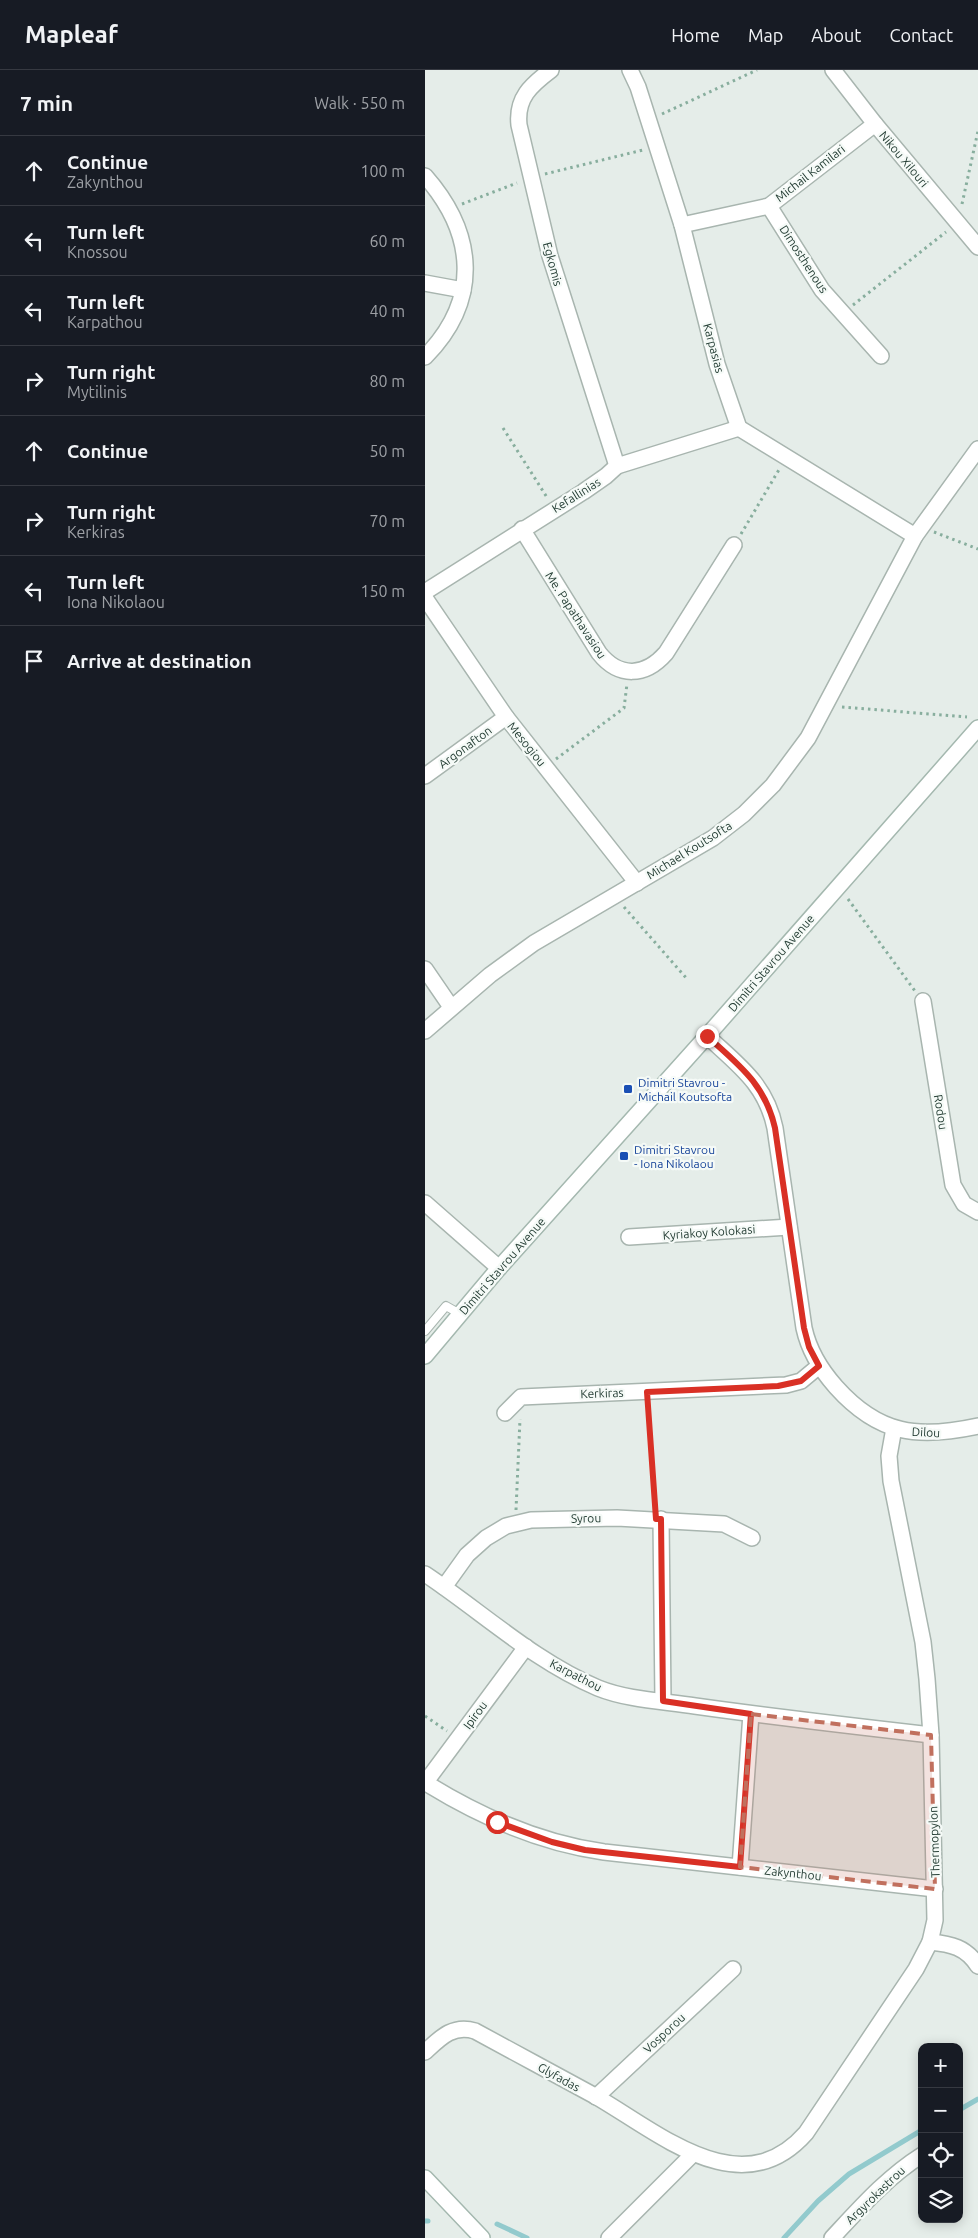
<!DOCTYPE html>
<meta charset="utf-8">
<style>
:root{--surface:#171b24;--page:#20242c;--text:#f1f3f6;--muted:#9ea1a6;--line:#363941}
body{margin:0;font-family:Ubuntu,sans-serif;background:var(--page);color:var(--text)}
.controls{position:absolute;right:15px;bottom:15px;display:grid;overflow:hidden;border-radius:10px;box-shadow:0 2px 12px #0003}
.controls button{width:45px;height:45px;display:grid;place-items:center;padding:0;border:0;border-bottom:1px solid var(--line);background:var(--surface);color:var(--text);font:25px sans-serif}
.stop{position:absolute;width:15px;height:15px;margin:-11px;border:4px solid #d93025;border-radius:50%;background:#fff}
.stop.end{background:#d93025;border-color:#fff;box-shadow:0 1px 5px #0008}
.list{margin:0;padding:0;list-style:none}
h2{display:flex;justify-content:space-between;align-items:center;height:65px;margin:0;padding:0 20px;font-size:21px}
h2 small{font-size:16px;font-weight:400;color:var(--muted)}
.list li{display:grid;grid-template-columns:32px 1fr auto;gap:15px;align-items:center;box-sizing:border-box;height:70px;padding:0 20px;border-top:1px solid var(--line)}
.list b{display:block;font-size:19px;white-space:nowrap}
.list p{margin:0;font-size:16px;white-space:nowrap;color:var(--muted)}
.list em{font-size:16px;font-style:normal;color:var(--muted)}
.icon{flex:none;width:28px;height:28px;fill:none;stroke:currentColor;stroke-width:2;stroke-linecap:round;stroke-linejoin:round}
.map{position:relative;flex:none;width:553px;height:2168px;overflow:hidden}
header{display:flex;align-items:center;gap:30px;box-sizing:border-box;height:70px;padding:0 25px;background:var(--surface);border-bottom:1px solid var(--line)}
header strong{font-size:24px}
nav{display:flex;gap:28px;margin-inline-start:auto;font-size:18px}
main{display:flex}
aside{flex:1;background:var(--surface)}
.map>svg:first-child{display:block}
</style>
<header>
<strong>Mapleaf</strong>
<nav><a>Home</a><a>Map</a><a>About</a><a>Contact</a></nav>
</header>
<main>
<aside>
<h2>7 min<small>Walk · 550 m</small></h2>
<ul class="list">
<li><svg class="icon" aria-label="ahead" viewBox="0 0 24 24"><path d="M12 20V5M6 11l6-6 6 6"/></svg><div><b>Continue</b><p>Zakynthou</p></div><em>100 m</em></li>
<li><svg class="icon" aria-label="left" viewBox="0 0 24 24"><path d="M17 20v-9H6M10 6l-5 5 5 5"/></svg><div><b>Turn left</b><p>Knossou</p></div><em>60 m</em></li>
<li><svg class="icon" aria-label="left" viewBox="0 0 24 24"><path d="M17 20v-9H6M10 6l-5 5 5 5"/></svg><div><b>Turn left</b><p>Karpathou</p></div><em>40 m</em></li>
<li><svg class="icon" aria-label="right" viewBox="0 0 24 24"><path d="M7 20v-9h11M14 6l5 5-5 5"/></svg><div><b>Turn right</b><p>Mytilinis</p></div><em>80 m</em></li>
<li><svg class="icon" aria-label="ahead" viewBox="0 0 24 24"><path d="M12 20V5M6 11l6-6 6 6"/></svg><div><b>Continue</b></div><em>50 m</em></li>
<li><svg class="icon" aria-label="right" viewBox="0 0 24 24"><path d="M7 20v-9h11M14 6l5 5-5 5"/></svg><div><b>Turn right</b><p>Kerkiras</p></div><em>70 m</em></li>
<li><svg class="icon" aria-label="left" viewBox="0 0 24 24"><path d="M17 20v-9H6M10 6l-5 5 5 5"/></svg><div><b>Turn left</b><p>Iona Nikolaou</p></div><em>150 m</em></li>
<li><svg class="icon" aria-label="arrive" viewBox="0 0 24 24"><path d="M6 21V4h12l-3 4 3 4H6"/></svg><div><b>Arrive at destination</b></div></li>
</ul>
</aside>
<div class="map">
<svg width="553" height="2168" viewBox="0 0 553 2168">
<rect width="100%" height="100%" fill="#e5ede9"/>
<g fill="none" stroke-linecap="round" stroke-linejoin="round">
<g stroke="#92cacd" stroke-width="5">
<path d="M534,2040L553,2029"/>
<path d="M0,2151H3"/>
<path d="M72,2154L102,2168"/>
<path d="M359,2168L393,2131L424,2104L497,2060"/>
</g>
<g stroke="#a8b5af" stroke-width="10">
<path id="lane" d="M0,1261L21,1236L35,1244"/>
</g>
<g stroke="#a8b5af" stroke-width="18">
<g id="street">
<path d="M126,0C106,15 91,28 94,55L125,186L192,396"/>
<path d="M205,0L213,17L257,155L292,294L314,358L490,466"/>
<path d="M408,0L450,54L553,177"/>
<path d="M0,106C51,164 56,230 0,287"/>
<path d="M344,136L397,220L456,286"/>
<path d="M257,155L344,136L450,54"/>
<path d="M0,213L38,220"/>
<path d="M97,459L174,583C194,608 220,607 241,583L309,475"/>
<path d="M0,522L158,422L181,406L192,396L314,358"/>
<path d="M0,528L81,647L212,813"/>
<path d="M0,706L81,647"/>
<path d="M0,899L26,937"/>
<path d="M498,931L528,1115L539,1134L553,1142"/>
<path d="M0,961L65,905L109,873L288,768L319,744L348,715L383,668L490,466L553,379"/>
<path d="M282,966C313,995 341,1014 350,1058L379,1258C384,1281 395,1299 411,1317C454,1365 493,1369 553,1356"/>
<path d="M0,1133L74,1198"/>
<path d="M204,1167L364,1157"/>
<path d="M80,1343L96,1327L361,1315L376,1311L394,1296"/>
<path d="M236,1449L238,1631"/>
<path d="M0,1504C57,1542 109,1591 173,1618C203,1630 238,1631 270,1636C348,1647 427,1656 506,1665"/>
<path d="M19,1517L42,1485L61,1468L81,1456L106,1450L192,1448L299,1454L327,1468"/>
<path d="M0,1713L101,1577"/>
<path d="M1,1713C56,1747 114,1773 179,1782L510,1819"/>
<path d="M315,1797L326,1644"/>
<path d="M505,1872C526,1874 541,1877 553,1896"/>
<path d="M0,1982C15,1968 28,1954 50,1961C90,1983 130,2004 170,2026C233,2062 316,2137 381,2063L491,1899L505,1872L510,1850L506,1665L502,1609L498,1572L466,1411L464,1386L469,1358"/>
<path d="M171,2027L308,1899"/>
<path d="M184,2168L267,2085"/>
<path d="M407,2168C435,2138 462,2107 497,2085"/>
</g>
</g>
<g stroke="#a4b8af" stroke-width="18">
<g id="secondary">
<path d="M0,1286L74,1198L282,966L553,658"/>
<path d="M0,2108L57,2168"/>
</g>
</g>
<g stroke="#88ae9e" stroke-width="3" stroke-dasharray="2.5 4" stroke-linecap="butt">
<path d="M237,44L332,0"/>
<path d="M120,104L218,80"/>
<path d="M37,134L92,113"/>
<path d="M537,134L553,61"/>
<path d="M428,235L521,162"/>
<path d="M78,358L123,429"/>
<path d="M509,462L553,479"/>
<path d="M316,464L355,398"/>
<path d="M417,637L542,647"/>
<path d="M131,689L199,638L202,614"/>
<path d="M423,829L490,921"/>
<path d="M199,837L263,910"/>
<path d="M223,1335L230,1436"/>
<path d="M91,1440L95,1349"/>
<path d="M0,1646L22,1661"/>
</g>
<use href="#lane" stroke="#fff" stroke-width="8"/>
<use href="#street" stroke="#fff" stroke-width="15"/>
<use href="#secondary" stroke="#fff" stroke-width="15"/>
</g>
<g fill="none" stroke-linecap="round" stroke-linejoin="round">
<path stroke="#d93025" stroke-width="6" d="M72,1752L127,1772L160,1780L315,1797L326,1644L238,1631L236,1449H231L222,1322L353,1316L376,1311L394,1296L384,1277L379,1258L350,1058C340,1014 314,995 282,966"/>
</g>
<path fill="#c1705e" fill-opacity="0.2" stroke="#c1705e" stroke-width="4" stroke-dasharray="10 6" stroke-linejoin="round" d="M326,1644L506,1665L510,1819L315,1797Z"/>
<g fill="#1a4fb4" stroke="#f5faf7" stroke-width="2">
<rect x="198" y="1014" width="10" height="10" rx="2.5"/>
<rect x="194" y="1081" width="10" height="10" rx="2.5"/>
</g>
<g text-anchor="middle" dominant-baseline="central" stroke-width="4.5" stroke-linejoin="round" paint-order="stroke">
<g font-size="12" fill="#253e35" stroke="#f5faf7">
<text transform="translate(479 89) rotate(50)">Nikou Xilouri</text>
<text transform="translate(385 103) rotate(-38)">Michail Kamilari</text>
<text transform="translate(379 189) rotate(57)">Dimosthenous</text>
<text transform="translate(128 194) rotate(75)">Egkomis</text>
<text transform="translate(289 278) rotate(75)">Karpasias</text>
<text transform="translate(151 425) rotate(-32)">Kefallinias</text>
<text transform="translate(151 545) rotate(57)">Me. Papathavasiou</text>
<text transform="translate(102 674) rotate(51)">Mesogiou</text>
<text transform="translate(40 677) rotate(-36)">Argonafton</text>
<text transform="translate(264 780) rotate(-32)">Michael Koutsofta</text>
<text transform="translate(346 893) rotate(-49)">Dimitri Stavrou Avenue</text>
<text transform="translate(516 1042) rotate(81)">Rodou</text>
<text transform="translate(284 1162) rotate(-4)">Kyriakoy Kolokasi</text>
<text transform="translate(77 1196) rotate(-49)">Dimitri Stavrou Avenue</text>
<text transform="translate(177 1323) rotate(-2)">Kerkiras</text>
<text transform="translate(501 1362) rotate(3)">Dilou</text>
<text transform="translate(161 1448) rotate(-1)">Syrou</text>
<text transform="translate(151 1605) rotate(27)">Karpathou</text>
<text transform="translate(50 1645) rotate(-54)">Ipirou</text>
<text transform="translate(509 1772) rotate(-92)">Thermopylon</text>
<text transform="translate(368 1803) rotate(6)">Zakynthou</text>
<text transform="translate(239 1963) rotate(-43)">Vosporou</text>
<text transform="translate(134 2007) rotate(29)">Glyfadas</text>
<text transform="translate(450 2125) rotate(-44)">Argyrokastrou</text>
</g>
<g font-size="12" fill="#164399" stroke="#f5faf7" text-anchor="start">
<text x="213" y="1012">Dimitri Stavrou -<tspan x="213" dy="14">Michail Koutsofta</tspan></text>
<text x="209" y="1079">Dimitri Stavrou<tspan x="209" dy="14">- Iona Nikolaou</tspan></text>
</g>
</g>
</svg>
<div class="controls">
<button>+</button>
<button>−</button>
<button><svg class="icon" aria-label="locate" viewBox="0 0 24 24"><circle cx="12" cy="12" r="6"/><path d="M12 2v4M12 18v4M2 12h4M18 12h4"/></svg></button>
<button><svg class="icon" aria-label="layers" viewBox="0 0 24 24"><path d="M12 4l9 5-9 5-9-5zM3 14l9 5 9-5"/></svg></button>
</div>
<div class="stop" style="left:72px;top:1752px"></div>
<div class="stop end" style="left:282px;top:966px"></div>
</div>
</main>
